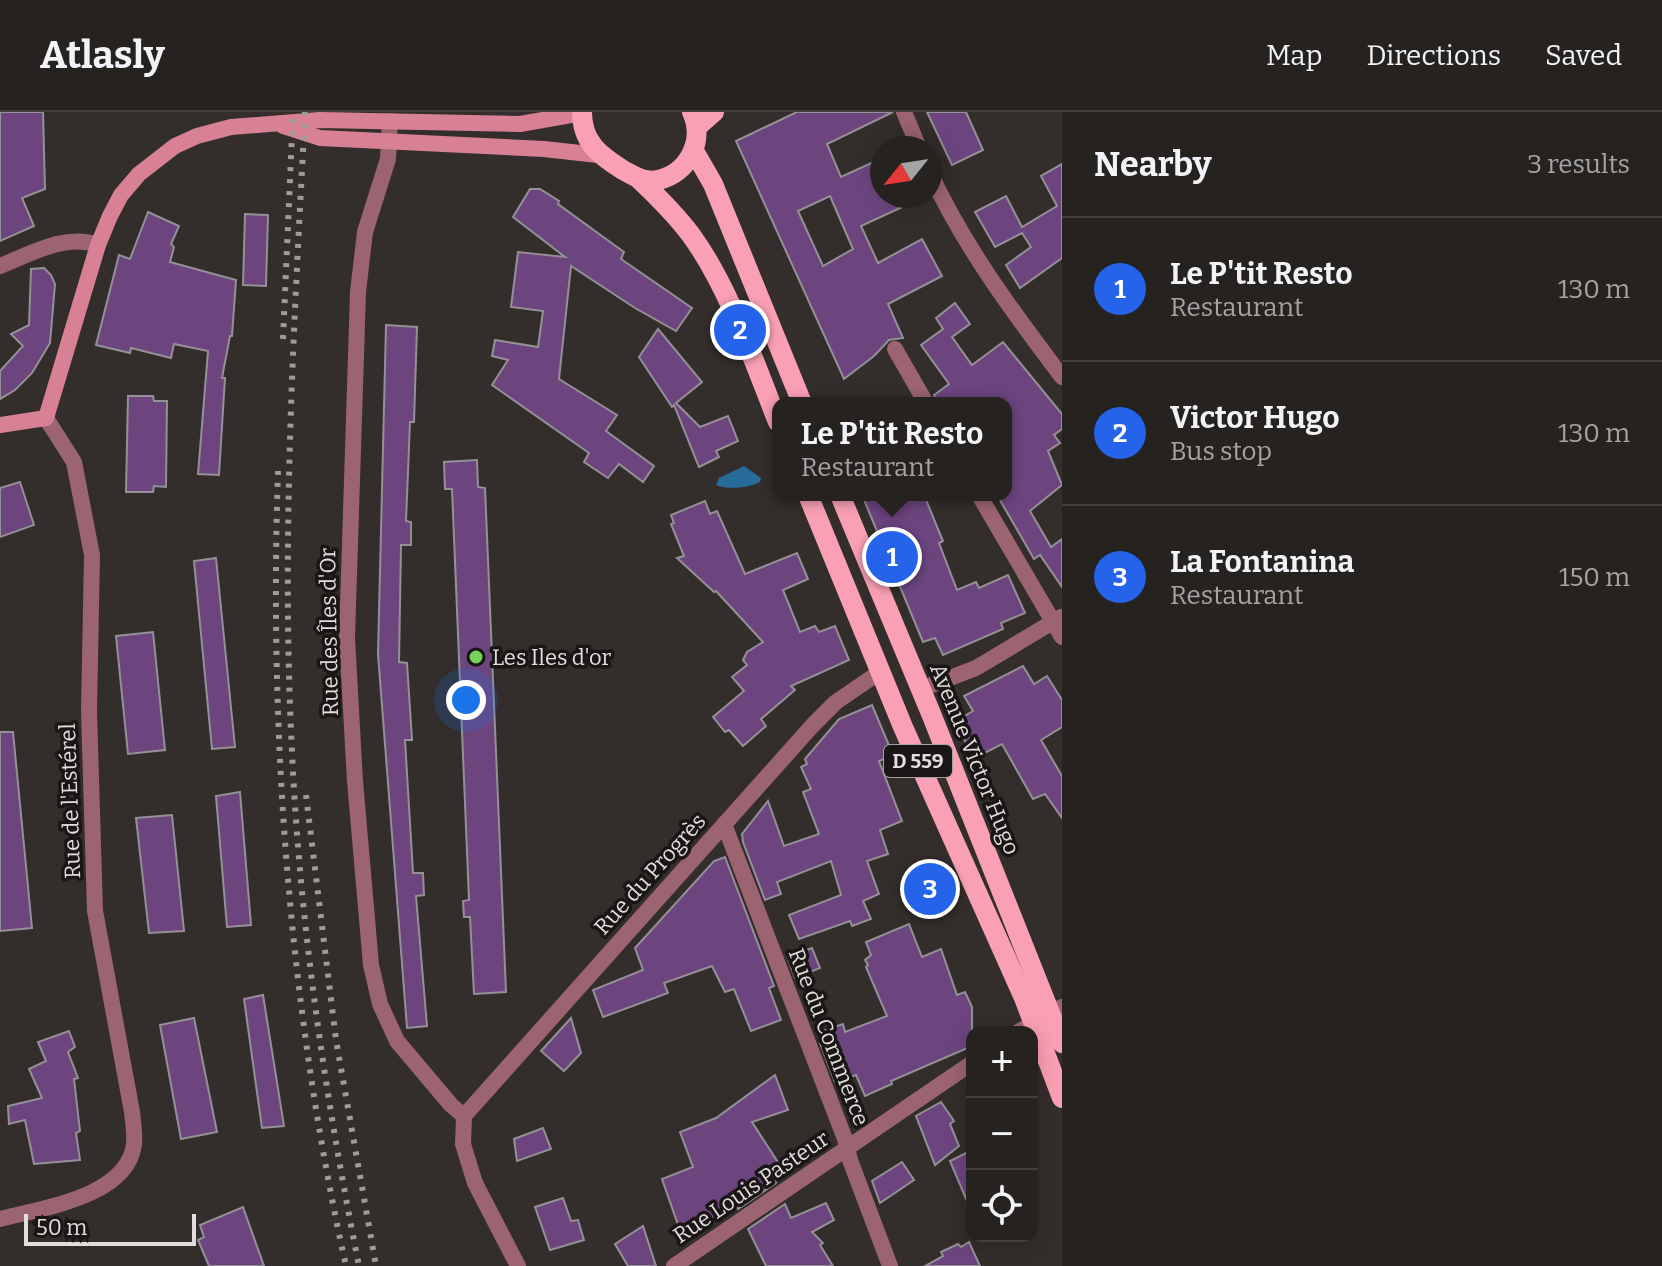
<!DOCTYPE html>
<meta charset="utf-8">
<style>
:root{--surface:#262220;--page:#322f2d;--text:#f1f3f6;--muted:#a4a4a5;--line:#423f3e;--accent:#2563eb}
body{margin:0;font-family:Bitter,serif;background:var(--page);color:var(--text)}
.controls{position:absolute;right:24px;bottom:24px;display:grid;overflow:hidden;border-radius:16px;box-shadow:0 4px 20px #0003}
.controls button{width:72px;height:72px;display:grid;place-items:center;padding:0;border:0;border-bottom:2px solid var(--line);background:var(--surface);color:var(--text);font:40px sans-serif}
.compass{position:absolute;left:870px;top:24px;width:72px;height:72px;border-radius:50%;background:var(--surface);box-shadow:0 4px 20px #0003;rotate:240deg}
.scale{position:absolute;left:24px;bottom:20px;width:172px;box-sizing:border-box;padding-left:8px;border:4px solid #e1dddc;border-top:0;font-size:22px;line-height:28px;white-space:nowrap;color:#e1dddc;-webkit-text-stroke:6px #191615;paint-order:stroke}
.you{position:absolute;left:466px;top:588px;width:28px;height:28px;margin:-20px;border:6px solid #fff;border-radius:50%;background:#1a73e8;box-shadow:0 0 0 12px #1a73e833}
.badge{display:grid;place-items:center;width:52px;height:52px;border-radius:50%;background:var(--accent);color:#fff;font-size:26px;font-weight:700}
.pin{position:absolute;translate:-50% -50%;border:4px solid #fff;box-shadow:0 2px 8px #0006}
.popup{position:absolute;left:772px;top:285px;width:240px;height:104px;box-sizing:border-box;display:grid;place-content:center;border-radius:16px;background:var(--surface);filter:drop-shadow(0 2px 6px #0005);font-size:26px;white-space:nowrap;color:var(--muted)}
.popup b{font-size:30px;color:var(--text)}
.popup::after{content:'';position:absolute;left:50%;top:100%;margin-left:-16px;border:16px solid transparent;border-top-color:var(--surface)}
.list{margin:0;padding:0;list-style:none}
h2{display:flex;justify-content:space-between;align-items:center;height:104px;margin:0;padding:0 32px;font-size:34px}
h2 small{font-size:26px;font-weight:400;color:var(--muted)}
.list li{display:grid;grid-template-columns:52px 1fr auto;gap:24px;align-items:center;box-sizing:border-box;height:144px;padding:0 32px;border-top:2px solid var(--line)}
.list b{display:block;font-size:30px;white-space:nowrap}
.list p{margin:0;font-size:26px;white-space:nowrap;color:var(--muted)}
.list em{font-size:26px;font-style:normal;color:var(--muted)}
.icon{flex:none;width:44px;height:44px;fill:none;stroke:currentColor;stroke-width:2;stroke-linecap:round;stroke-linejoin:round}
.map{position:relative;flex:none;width:1062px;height:1154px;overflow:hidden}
header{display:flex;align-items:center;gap:48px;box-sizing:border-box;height:112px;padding:0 40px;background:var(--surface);border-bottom:2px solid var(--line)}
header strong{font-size:38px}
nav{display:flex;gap:44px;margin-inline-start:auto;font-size:28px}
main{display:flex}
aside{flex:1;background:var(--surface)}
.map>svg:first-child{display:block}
</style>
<header>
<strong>Atlasly</strong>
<nav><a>Map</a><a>Directions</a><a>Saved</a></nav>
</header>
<main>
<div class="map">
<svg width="1062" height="1154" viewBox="0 0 1062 1154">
<rect width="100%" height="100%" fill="#332d2b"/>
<path fill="#276b9a" d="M744,354L761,366L760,370C749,376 727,378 716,373L719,366Z"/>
<g fill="#6c457f" stroke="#949096" stroke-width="2" fill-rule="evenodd">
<path d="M0,0H43L45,77L22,86L34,114L0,129Z"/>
<path d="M797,0H893L827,32L841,65L882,46V84H926L861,114L878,151L922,127L942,164L888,192L903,226L889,228L874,244L844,267L736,29ZM830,84L853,137L823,154L798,99Z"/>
<path d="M927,0H966L983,38L952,53Z"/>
<path d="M1062,52V146L1020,176L1006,153L1031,135L1022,121L995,135L975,100L1006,84L1022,115L1057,94L1041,64Z"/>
<path d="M530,77H540L559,89L558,92L624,140L621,147L692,196L676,219L635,196L571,154L559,267L617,303L606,319L654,354L643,370L619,352L608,366L584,350L589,341L492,273L508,248L492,244L495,228L538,235L543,199L511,195L518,140L565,145L513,105Z"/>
<path d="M148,100L179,114L171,132L174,135L170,150L236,168L232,224H230L222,266H225L219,363L198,362L208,239L174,232L171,246L131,236L130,241L96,233L119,143L130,147Z"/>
<path d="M245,102L268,103L266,174L243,173Z"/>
<path d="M44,156L51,163L55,172L50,231L32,261L15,278L0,287V259L23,234L11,222L29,213L31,157Z"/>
<path d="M955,191L970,212L952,225L972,253L1003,230L1062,302V317L1054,323L1060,331L1048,339L1062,373L1030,399L1051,435L1062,427V475L1040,443L1034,447L997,383H1006V291H937L934,283L949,272L921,233L943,217L936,206Z"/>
<path d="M386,213L417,215L414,310H410L406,409L411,410V433H401L399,550L407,551L412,628H405L413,761H423L424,783L416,784L427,914L407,916L378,542Z"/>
<path d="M658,217L702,270L676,291L700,315L728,304L738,329L716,339L719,345L699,355L674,293L672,295L639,245Z"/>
<path d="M128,284H153L154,289H167L166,375L154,374L153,380H126Z"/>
<path d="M477,348L478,375L485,376L506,880L474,882L470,805H464L463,789L469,788L452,377H445L444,350Z"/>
<path d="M20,370L34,413L0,425V376Z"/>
<path d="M862,383H924L943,429L939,431L957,478L976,470L979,476L1008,463L1025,501L1001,511L1003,517L943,543L935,526L923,530Z"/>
<path d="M705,389L710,402L717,399L745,462L797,441L808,467L783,478L800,520L815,514L819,520L835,514L849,548L791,574L795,578L761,607L766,614L743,634L729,618L725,620L713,605L744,579L732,565L747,553L743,548L747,540L763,530L716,479L714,480L677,446L684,444L671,412L674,411L671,403Z"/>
<path d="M216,446L235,635L212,637L194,449Z"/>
<path d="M153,520L165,638L128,642L116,524Z"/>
<path d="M1023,554L1034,572L1047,564L1062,588V615L1041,628L1062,664V706L1045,682L1033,687L1002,632L973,647L956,609L973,599L964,584Z"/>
<path d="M872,593L893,643L879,649L902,709L880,718L888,742L867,749L879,782L863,789L871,807L852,814L850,809L799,827L789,803L841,783L831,749L777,770L781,782L765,788L743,730L742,722L768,689L784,734L819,722L803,680L811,677L801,655L807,652L805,647L839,607Z"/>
<path d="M0,620H13L32,816L0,819Z"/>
<path d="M240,680L251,813L227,815L216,684Z"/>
<path d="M172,703L184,819L149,821L136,706Z"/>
<path d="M725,745L774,874L769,876L781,908L751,919L734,877L725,880L712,854L664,871L668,881L603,905L593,878L643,858L635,836L714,749Z"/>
<path d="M937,763L945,781L923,791L915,773Z"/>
<path d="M909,812L922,845L941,837L957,883L965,880L972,895V934L891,969L892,972L865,984L856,963L835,970L820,931L826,927L822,919L843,912L845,920L887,904L866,855L868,853L865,848L871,843L866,830Z"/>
<path d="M812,836L820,856L795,866L787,844Z"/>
<path d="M263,883L284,1014L262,1016L244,887Z"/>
<path d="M194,906L217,1020L181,1027L160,913Z"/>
<path d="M571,906L581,941L564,959L541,939Z"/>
<path d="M69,919L75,935L68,940L78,966L74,967L80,1019L76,1021L80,1048L34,1052L25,1008L9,1012L8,994L42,986L29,957L46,949L38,930Z"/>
<path d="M775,963L788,998L752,1010L783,1058L773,1065L776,1071L738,1097L737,1095L725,1103L724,1101L684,1130L662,1067L693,1055L680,1020L716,1006Z"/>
<path d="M941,990L954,1009L950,1012L959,1034L935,1053L916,1004Z"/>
<path d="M543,1016L551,1037L517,1049L514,1027Z"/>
<path d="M972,1038V1101L950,1049Z"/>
<path d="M902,1050L914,1068L880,1091L872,1069Z"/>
<path d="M563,1086L571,1109L578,1108L584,1128L550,1138L535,1095Z"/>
<path d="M826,1091L834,1108L812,1120L823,1131L820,1133L833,1154H766L748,1117L785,1092L791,1106Z"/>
<path d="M243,1095L264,1154H209L198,1128L204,1125L200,1113Z"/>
<path d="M643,1114L656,1154H628L615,1132Z"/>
<path d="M969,1130L980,1154H925L943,1144L941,1140L958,1132L961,1135Z"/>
</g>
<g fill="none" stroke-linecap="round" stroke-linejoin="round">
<g stroke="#9b6470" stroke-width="16">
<path d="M904,0L919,36"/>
<path d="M390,9L388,47L365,120L358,180L347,526L355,669L371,853L380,892L397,929L451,993L464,1004"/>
<path d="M930,61C965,136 1013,200 1062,265"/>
<path d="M0,154C31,142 65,121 98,133"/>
<path d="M895,237L926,291"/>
<path d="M979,383L1062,525"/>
<path d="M921,577L976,556L1061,505"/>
<path d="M724,712L845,1027L850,1048L890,1154"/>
<path d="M1018,920L1062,895"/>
<path d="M464,1004L812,614L836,590L880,560"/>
<path d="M464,1004L463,1032L475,1071L518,1154"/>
<path d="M0,1107C41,1096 128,1085 134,1032C135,1022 133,1010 132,1000L95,799L89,599L92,443L74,350L46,306"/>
<path d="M674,1154L972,951"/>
</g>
<g stroke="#d88195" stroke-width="16">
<path d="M283,14L320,26L544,37L598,43"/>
<path d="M0,313L46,306L98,133L110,104L121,83L139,62L175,34L197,24L231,15L320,8L520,12L582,1"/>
</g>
<g stroke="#faa0b4" stroke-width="20">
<path d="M582,0C582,30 599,43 623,58C634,64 644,71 658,68C689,61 705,28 692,0"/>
<path d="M698,14L714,0"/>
<path d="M694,39L713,72L802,291"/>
<path d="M640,68C658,85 676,103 691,123C729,175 754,250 778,310"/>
<path d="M808,383L903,615L1024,886L1062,986"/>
<path d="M840,383L932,604L1062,931"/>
</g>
<g stroke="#9f9b99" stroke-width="6" stroke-dasharray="4 8" stroke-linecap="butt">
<path d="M305,0C294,213 281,426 292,640C300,813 325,984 359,1154"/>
<path d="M283,227L293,0"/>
<path d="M278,359C269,620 289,898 346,1154"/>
<path d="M306,683L336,928L376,1154"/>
</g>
</g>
<circle fill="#75d25a" stroke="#191615" stroke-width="3" cx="476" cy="545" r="8"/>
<g text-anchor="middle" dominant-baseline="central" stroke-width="7" stroke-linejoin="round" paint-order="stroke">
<rect fill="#191615" stroke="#a5a1a0" stroke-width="2" x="884" y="633" width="68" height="32" rx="6"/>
<g font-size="20" font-weight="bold" fill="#e1dddc">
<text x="918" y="649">D 559</text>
</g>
<g font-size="22" fill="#e1dddc" stroke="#191615">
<text transform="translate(329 520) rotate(-91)">Rue des Îles d'Or</text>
<text transform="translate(975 647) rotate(68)">Avenue Victor Hugo</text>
<text transform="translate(70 689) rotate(-92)">Rue de l'Estérel</text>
<text transform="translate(650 762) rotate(-48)">Rue du Progrès</text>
<text transform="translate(829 925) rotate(69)">Rue du Commerce</text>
<text transform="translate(751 1075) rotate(-34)">Rue Louis Pasteur</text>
</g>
<g font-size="22" fill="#e1dddc" stroke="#191615" text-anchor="start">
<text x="492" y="545">Les Iles d'or</text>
</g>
</g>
</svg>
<div class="controls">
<button>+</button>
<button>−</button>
<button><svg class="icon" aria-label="locate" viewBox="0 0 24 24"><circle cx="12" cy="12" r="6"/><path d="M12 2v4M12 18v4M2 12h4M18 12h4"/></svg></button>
</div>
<svg class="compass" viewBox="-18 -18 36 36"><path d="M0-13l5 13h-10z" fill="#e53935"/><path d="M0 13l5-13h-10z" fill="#a4a4a5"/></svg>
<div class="scale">50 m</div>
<div class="you"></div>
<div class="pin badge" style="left:892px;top:445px">1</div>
<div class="popup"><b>Le P'tit Resto</b>Restaurant</div>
<div class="pin badge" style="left:740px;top:218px">2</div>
<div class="pin badge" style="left:930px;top:777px">3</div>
</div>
<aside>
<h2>Nearby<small>3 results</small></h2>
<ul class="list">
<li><span class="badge">1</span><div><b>Le P'tit Resto</b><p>Restaurant</p></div><em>130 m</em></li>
<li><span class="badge">2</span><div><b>Victor Hugo</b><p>Bus stop</p></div><em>130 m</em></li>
<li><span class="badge">3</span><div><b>La Fontanina</b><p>Restaurant</p></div><em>150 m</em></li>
</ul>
</aside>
</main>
